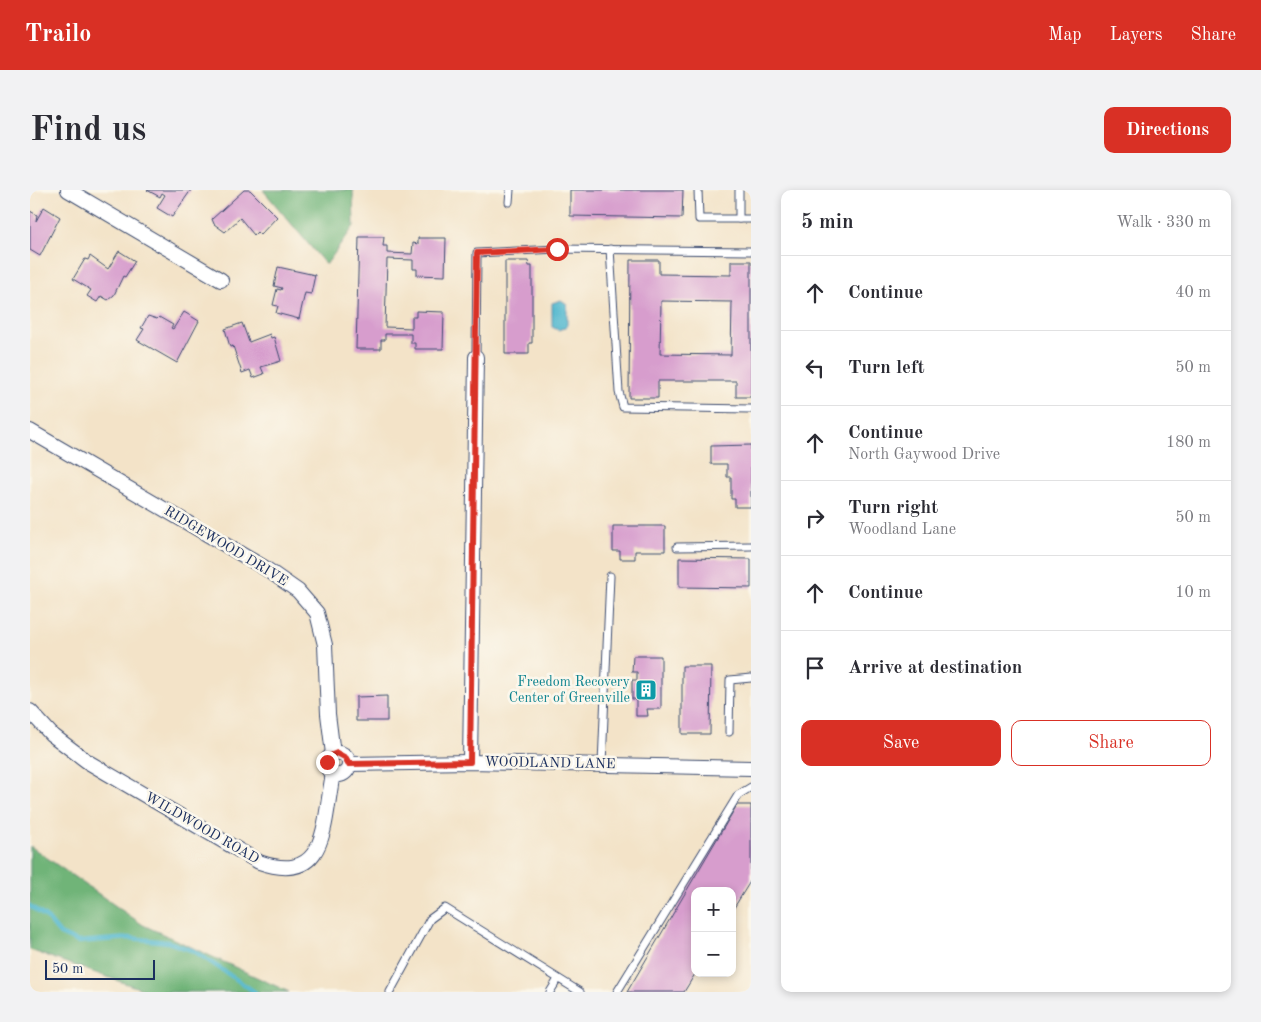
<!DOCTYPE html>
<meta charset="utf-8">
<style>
:root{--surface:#fff;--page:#f2f2f3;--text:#2b2b33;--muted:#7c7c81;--line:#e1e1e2;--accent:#d93025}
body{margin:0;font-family:"Old Standard TT",serif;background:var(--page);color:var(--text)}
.controls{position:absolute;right:15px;bottom:15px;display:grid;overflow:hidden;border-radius:10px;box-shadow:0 2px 8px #0003}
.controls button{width:45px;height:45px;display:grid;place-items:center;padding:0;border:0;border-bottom:1px solid var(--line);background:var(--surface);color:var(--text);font:25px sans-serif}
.scale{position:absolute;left:15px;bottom:12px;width:110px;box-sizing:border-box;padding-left:5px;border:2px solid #1b2f5e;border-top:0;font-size:14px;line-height:18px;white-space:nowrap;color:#1b2f5e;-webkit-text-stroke:4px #fbf7ec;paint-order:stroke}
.stop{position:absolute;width:15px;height:15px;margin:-11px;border:4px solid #d93025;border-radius:50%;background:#fff}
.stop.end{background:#d93025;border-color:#fff;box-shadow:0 1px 5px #0008}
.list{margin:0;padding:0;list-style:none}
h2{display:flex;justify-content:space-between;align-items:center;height:65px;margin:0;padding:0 20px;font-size:21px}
h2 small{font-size:16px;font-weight:400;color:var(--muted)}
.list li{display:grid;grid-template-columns:32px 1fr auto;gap:15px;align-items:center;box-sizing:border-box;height:75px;padding:0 20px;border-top:1px solid var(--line)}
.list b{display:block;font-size:19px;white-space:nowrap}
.list p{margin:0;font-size:16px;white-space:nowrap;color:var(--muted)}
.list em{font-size:16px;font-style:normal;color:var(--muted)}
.actions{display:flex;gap:10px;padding:15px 20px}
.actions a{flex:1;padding:11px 0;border:1px solid var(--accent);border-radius:10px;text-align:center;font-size:18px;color:var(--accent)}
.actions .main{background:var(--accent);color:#fff}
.icon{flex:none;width:28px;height:28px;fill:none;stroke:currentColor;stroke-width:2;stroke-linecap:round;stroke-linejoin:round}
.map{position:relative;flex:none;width:721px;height:802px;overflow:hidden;border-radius:10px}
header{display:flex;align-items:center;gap:30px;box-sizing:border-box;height:70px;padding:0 25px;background:var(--accent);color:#fff}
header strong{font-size:24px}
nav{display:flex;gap:28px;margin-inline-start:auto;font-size:18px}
.intro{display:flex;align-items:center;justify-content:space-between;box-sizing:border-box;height:120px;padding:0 30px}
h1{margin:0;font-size:35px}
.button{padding:12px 22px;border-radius:10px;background:var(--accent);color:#fff;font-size:18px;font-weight:700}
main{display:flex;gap:30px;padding:0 30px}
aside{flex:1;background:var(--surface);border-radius:10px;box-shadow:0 2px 8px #0003}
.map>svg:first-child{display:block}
</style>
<header>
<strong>Trailo</strong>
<nav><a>Map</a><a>Layers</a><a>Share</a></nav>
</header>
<div class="intro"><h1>Find us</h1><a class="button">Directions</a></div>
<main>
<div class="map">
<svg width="721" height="802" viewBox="0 0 721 802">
<rect width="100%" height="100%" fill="#fbf7ec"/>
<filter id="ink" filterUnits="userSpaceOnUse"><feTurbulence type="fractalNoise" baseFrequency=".02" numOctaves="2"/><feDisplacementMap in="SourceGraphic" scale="10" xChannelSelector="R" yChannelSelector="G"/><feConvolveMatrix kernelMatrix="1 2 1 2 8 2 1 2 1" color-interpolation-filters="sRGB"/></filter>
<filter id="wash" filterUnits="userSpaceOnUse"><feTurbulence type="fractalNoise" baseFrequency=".0096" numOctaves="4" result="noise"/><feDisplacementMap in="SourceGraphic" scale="20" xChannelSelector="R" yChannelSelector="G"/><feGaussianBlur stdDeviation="1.12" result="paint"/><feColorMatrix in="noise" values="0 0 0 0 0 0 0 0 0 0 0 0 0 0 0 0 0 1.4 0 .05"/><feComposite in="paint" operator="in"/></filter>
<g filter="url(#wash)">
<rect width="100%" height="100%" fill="#f3e3c8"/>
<g fill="#70b478" stroke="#46726b">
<path d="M233,0H323L324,36L296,75Z"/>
<path d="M0,656L113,735L259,802H120L0,760Z"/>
</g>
<path fill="#4eb6cd" stroke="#347296" d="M531,110L537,114V137L528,140L522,137V113Z"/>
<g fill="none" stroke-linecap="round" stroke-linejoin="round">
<path stroke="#4eb6cd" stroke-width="4.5" d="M0,716L17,728L30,744L48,752L100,748L138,752L164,761L225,802"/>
</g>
<g id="blocks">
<g fill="#d79dcd" fill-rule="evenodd">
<path d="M117,0H161L142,27L127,18L135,5L132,3L130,7Z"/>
<path d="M214,0H220L247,27L230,45L227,42L224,45L210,28L195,42L184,34L182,29Z"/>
<path d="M540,0H653L652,28L540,26Z"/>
<path d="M14,17L30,27L10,66L0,60V21L7,25L6,31Z"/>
<path d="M329,47H354L353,56H357V63L382,64L383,53L388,54V48H416L415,86L387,85V79H383V70L357,69L355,137L382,138V127H386V121L414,122L413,159H385V153H381V144H355V150H351V159H326Z"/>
<path d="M89,61L105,71L95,87L93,86L84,105L78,110L71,106L67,112L57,106L61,100L43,89L55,69L58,70L60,66L78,79Z"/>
<path d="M600,70H629V84L701,85V71H721V207H706V191H628V208H599ZM631,111L702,112L701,165L630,164Z"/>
<path d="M475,71H498L499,76H502V153H499V164H475Z"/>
<path d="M248,77L285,85L281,104L275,103L269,129L246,123L248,116L243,115L247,99L251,100L252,98L244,96Z"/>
<path d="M154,122L169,131L147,173L107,150L114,139L111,138L118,126L127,129L129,127L143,135L141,138L143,139Z"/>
<path d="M212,133L219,152L240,144L241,148L244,147L251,171L231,177L234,184L223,188L220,180L212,183L203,156L200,157L195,139Z"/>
<path d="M721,255V317H705V309H701V287H697V274H681V256Z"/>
<path d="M583,336H635V361H605V369H590V361H583Z"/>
<path d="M649,368L721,369V398L649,397Z"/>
<path d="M603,466H631V519H617L618,526H606V509H602V490H607V482H602Z"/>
<path d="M652,476H681L680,544H652Z"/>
<path d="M357,506V531H326V507Z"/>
<path d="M707,615H721V690L702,721V701H665V784L654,802H597Z"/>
</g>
</g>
</g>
<g filter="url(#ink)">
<use href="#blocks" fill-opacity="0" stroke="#3b4a6e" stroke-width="1"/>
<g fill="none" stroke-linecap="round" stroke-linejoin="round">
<g stroke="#3b4a6e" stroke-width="9">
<g id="service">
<path d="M668,0L669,29H721"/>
<path d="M479,12L480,0"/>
<path d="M709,29V0"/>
<path d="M580,59L589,202L593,217L721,219"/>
<path d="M446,167L447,63L527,59L721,61"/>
<path d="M647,357L721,356"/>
<path d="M699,542L700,490L721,488"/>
<path d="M572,574L580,386"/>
<path d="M360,802L400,729L415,718L550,802"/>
<path d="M520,802L528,789"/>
<path d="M587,802L708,605L721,597"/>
</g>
</g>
<g stroke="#3b4a6e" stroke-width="16">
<g id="minor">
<path d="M38,0L191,90"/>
<path d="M0,241L235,378L268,401L287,423L295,455L298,524L303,564"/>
<path d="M0,521L21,544L58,572L229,672C299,696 293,632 303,584"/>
<circle cx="308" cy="574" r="11"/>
<path d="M440,572L446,167"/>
<path d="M319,574L440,572L721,578"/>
</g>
</g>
<use href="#service" stroke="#fff" stroke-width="7"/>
<use href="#minor" stroke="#fff" stroke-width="14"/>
</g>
</g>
<g fill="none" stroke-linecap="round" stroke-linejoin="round" filter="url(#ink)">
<path stroke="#d93025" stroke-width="6" d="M297,572L300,566L307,563L316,568L318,574L440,572L447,63L527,59"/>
</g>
<defs>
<g id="building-square" transform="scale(1.125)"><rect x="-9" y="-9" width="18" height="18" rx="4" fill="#0f9aa8" stroke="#fbf7ec"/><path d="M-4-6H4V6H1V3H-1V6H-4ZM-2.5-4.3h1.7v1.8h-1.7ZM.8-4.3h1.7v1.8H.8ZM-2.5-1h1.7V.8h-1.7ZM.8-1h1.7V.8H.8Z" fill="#fff"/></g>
</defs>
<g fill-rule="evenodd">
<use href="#building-square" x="616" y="500"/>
</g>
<g text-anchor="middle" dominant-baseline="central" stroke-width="5" stroke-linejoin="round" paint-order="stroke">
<g font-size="14" fill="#1b2f5e" stroke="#fbf7ec">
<text transform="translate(196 356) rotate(31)">RIDGEWOOD DRIVE</text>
<text transform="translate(520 573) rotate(1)">WOODLAND LANE</text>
<text transform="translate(172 638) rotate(30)">WILDWOOD ROAD</text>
</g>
<g font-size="14" fill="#0d838f" stroke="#fbf7ec" text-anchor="end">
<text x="600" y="492">Freedom Recovery<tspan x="600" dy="16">Center of Greenville</tspan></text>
</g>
</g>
</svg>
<div class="controls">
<button>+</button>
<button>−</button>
</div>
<div class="scale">50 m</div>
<div class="stop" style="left:527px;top:59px"></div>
<div class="stop end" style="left:297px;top:572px"></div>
</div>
<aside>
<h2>5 min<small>Walk · 330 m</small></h2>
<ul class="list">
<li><svg class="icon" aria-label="ahead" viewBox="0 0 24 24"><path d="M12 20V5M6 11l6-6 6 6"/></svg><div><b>Continue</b></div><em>40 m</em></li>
<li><svg class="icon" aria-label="left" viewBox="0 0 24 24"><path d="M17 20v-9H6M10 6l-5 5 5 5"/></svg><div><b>Turn left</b></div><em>50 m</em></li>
<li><svg class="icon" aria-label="ahead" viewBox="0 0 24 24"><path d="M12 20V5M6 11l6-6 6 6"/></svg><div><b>Continue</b><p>North Gaywood Drive</p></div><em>180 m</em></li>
<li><svg class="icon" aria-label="right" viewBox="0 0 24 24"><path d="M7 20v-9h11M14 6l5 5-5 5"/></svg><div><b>Turn right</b><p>Woodland Lane</p></div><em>50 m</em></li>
<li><svg class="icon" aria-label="ahead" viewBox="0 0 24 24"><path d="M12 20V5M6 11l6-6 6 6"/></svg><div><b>Continue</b></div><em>10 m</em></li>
<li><svg class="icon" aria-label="arrive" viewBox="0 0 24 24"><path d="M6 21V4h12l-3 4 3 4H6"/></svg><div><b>Arrive at destination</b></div></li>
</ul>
<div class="actions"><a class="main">Save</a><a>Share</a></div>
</aside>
</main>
